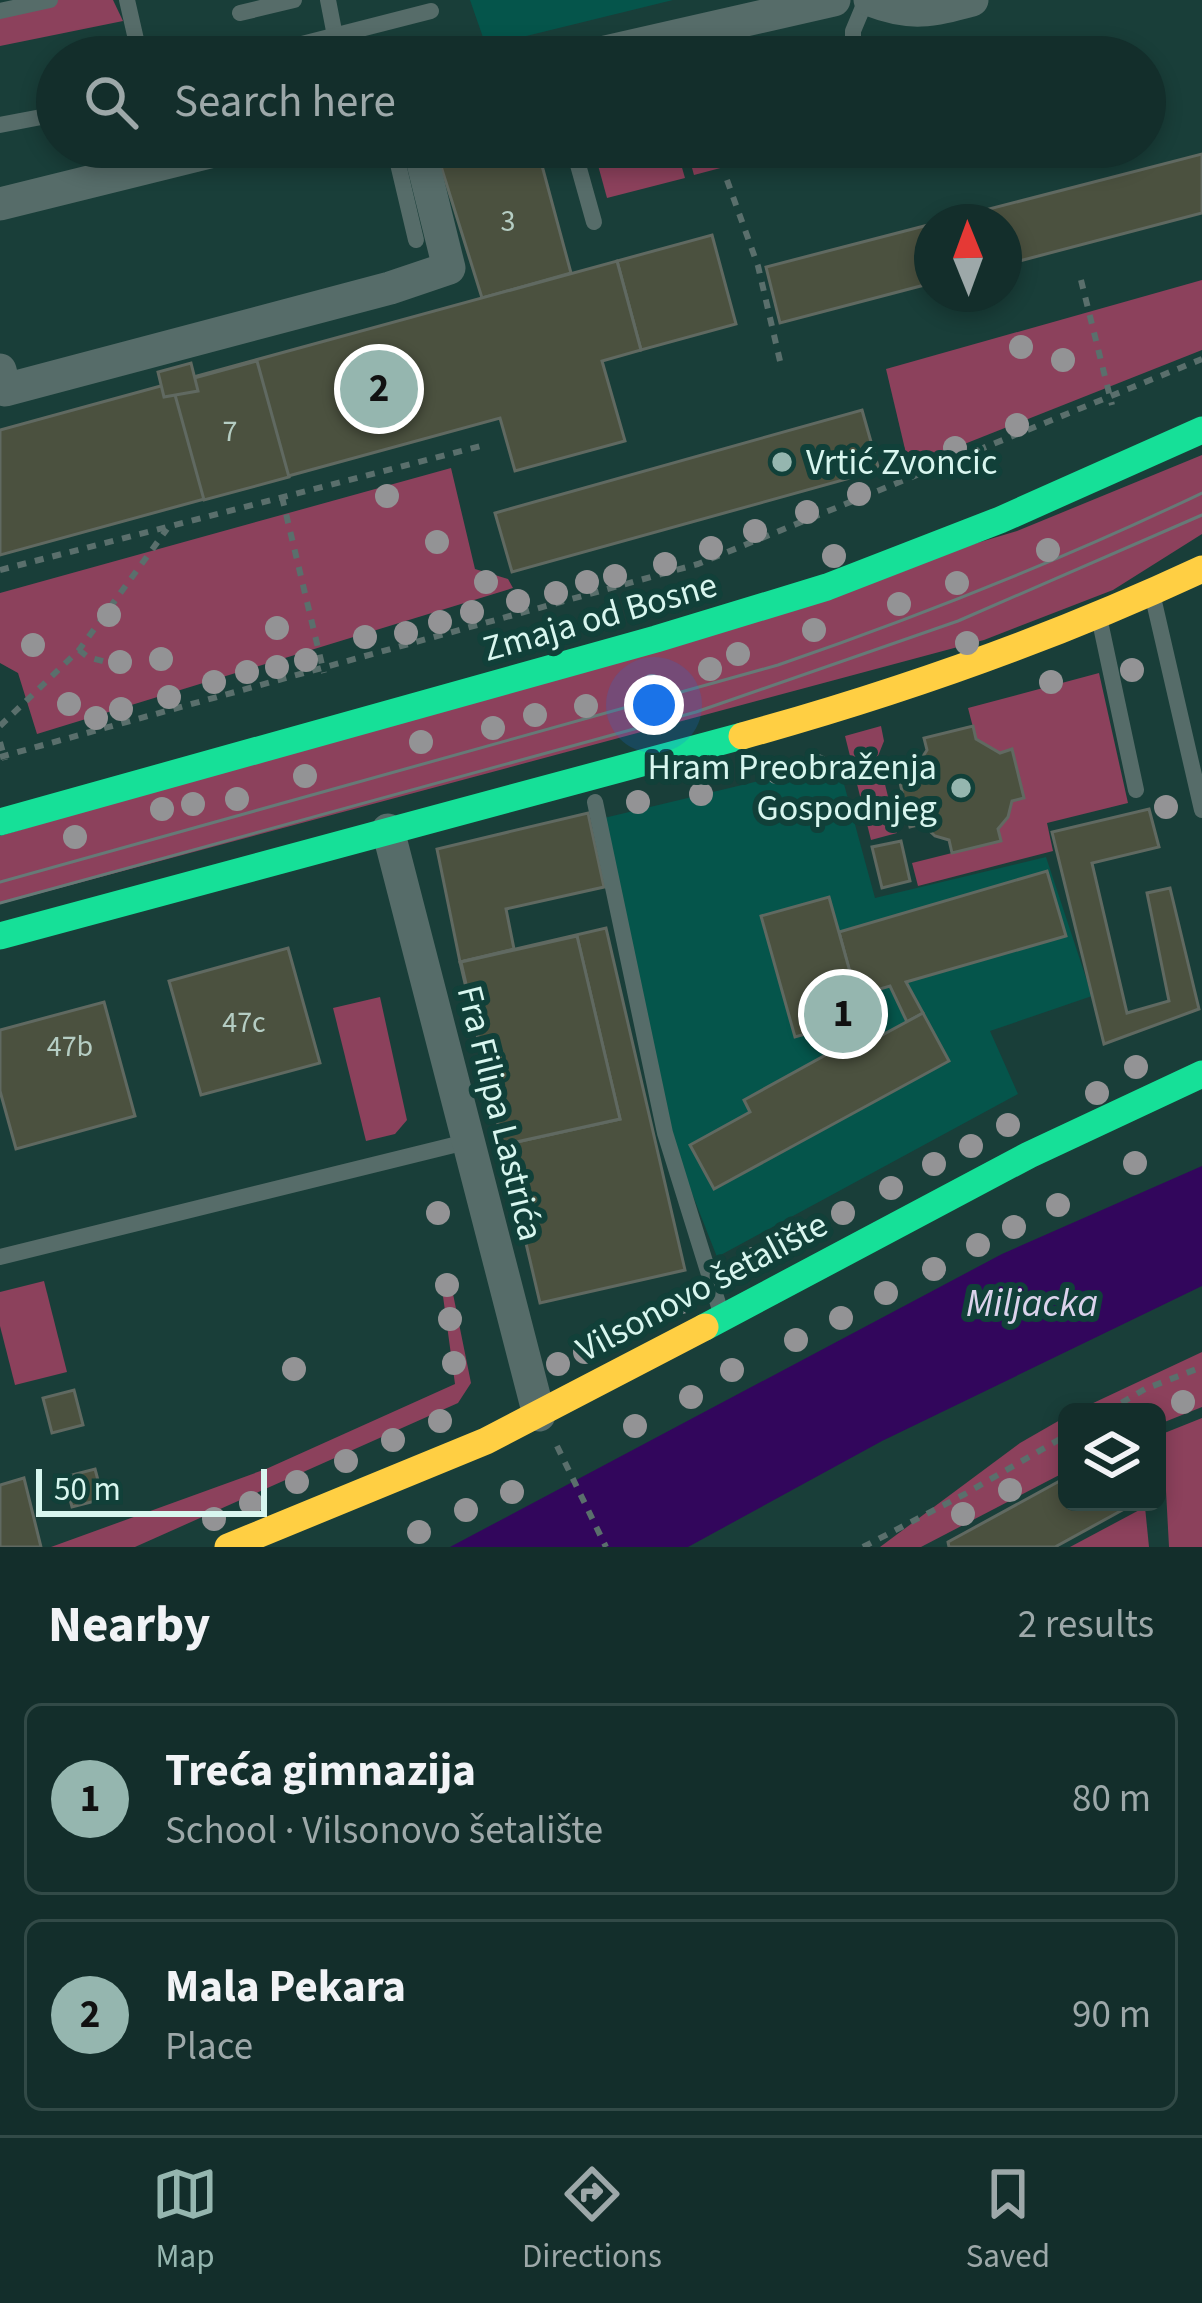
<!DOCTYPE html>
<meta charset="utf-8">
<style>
:root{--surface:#132e2b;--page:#1c3633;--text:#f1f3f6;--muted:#9da8a9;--line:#324a47;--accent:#95b6af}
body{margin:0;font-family:"Source Sans 3",sans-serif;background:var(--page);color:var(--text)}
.controls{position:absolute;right:36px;bottom:36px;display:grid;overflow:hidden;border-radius:18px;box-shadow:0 6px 18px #0003}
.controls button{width:108px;height:108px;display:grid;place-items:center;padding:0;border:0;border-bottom:3px solid var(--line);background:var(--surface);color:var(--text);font:60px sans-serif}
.compass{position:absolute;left:914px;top:204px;width:108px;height:108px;border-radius:50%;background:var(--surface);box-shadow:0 6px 18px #0003;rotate:359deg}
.scale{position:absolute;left:36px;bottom:30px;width:231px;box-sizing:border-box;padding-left:12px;border:6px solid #d8f6ef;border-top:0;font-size:33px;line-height:42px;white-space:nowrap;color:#d8f6ef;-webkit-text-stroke:9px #114039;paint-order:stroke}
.you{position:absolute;left:654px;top:705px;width:42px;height:42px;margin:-30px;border:9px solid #fff;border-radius:50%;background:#1a73e8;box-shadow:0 0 0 18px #1a73e833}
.badge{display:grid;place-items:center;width:78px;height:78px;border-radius:50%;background:var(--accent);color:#111;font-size:39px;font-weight:700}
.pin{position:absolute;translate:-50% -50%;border:6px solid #fff;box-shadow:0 3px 12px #0006}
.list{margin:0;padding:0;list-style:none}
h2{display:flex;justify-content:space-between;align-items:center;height:156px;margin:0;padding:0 48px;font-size:51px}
h2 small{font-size:39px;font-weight:400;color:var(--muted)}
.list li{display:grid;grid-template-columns:78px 1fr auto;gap:36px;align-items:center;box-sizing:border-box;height:192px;margin:0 24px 24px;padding:0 24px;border:3px solid var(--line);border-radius:18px}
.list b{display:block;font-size:45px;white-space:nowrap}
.list p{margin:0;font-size:39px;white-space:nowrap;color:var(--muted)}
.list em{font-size:39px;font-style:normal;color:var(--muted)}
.icon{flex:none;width:66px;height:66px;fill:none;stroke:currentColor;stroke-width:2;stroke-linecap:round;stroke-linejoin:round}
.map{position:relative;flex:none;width:1202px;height:1547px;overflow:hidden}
.search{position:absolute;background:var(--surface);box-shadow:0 6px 18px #0003;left:36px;right:36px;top:36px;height:132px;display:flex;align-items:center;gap:30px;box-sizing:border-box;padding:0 42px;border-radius:66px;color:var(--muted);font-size:45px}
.sheet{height:588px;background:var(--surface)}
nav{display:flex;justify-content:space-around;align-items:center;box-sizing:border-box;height:168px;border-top:3px solid var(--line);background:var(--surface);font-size:33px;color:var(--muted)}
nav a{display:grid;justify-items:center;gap:6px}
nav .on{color:var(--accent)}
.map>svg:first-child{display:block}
</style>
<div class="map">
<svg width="1202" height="1547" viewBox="0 0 1202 1547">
<rect width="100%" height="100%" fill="#193e39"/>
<g fill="#05554b">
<path d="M470,0H673L486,46Z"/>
<path d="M838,762L875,898L1046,857L1092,996L990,1031L1018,1094L717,1257L673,1145L604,818Z"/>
</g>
<g fill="#8c415c">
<path d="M21,0H113L123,21L0,46V4Z"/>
<path d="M593,147H676L685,178L607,198Z"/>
<path d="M686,147H768L770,155L694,175Z"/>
<path d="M1202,280V350L909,466L886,369Z"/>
<path d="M1202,455V534L1113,590L984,640L0,904V836L1017,531Z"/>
<path d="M451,468L475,569L508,579L513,588L37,734L18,673L0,663V593Z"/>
<path d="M1099,673L1128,803L1047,823L1053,851L918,886L912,863L1000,841L998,829L1012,801L1024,797L1012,750L1000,753L976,739L968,708Z"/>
<path d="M881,726L884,741L878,756L897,833L871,840L845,736Z"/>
<path d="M380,997L407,1120L395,1134L366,1141L333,1008Z"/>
<path d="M44,1281L67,1372L15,1385L0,1326V1292Z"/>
<path d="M451,1284L471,1383L458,1403L135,1547H51L266,1469L455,1384L442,1289Z"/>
<path d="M1202,1352V1407L1157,1425V1412H1074Z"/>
<path d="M1067,1416V1471L921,1547H880L1020,1443Z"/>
<path d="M1202,1418V1547H1169L1166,1491L1157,1475V1436Z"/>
<path d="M1145,1507L1149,1547H1070Z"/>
</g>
<path fill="#32065c" d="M1202,1166V1286L882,1441L688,1547H450L1002,1254Z"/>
<g fill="#4b513f" stroke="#606961" stroke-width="3" fill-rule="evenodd">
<path d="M435,147H537L571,273L482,298Z"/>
<path d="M1202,154V213L1004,265V222H939Z"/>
<path d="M932,224V283L780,323L766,267Z"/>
<path d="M712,235L736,324L641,350L617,261Z"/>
<path d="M617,261L641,350L602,361L625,441L515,471L500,418L0,555V430Z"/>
<path d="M257,361L289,477L204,500L172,384Z"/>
<path d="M191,363L198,391L164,397L158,372Z"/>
<path d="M862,410L879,470L512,572L495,513Z"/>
<path d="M973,726L976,739L1000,753L1012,749L1024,798L1012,801L1008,817L998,829L1001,841L952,853L949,840L935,836L922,824L910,827L899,778L911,775L927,750L924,738Z"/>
<path d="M1149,809L1159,847L1092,863L1127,1013L1169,1001L1147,893L1170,888L1199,1009L1104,1044L1052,832Z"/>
<path d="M588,813L604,887L506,909L514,949L460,962L437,849Z"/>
<path d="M901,841L910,881L882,888L872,847Z"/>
<path d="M1047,871L1066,936L906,982L923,1013L907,1022L890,986L856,996L839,932Z"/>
<path d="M829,897L863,1018L795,1037L761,916Z"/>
<path d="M606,928L685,1270L540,1303L460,962ZM577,936L620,1119L503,1145L461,962Z"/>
<path d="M577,936L620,1119L503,1145L461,962Z"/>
<path d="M288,948L320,1063L201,1095L169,981Z"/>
<path d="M104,1002L135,1116L16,1149L0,1091V1030Z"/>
<path d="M923,1013L949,1061L714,1189L690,1145L750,1112L744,1100L842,1046L847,1054Z"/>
<path d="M74,1390L83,1425L52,1433L43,1398Z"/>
<path d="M95,1469L103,1499L72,1507L64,1477Z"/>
<path d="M1067,1477V1502H1137L1055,1547H949L948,1542Z"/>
<path d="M24,1478L41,1547H0V1485Z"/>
</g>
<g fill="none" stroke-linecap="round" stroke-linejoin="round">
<g stroke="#5a6f6c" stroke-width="6" stroke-dasharray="9 9" stroke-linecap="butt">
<path d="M727,180L758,266L780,361"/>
<path d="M1081,280L1112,405"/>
<path d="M282,497L324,673"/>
<path d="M0,570L485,445"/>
<path d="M79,650L88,657L113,664"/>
<path d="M0,726L79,650L167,529"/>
<path d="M0,742L5,760"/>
<path d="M0,757L698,564L1202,359"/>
<path d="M1106,1412L1145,1389L1202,1367"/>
<path d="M557,1446L606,1547"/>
<path d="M863,1547L965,1494L1067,1435"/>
</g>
<g stroke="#566c69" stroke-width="16">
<path d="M127,0L140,57"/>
<path d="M328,0L335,36"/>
<path d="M0,11L50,0"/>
<path d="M240,13L294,0"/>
<path d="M251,57L431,11"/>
<path d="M853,57V31L866,0"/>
<path d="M0,125L57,114"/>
<path d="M394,147L416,240"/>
<path d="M573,147L594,222"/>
<path d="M1152,593L1202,810"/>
<path d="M1099,617L1136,790"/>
<path d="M595,802L665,1133L721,1313"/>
<path d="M0,1257L466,1142"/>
</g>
<g stroke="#566c69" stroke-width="33">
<path d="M870,0C911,16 931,11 972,0"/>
<path d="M583,57L834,0"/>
<path d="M0,204L230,147"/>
<path d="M0,370L5,390L390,288L449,268L419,147"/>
<path d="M388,830L539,1415"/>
</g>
<g stroke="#16e098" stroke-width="27">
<path d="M0,822L656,639L827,587L1000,520L1202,430"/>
<path d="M0,936L742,736"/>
<path d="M705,1327L1029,1155L1202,1074"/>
</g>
<g stroke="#ffcf43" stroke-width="27">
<path d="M742,736C901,692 1052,639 1202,569"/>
<path d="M228,1547L486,1441L705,1327"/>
</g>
<g stroke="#667a77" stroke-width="3">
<path d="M0,882L778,665C923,615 1064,559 1202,493"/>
<path d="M0,903L696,712L958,621L1202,515"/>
</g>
</g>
<g fill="#939395">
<circle cx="1021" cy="347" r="12"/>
<circle cx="1063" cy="360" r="12"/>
<circle cx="1017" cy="425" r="12"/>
<circle cx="955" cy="448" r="12"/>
<circle cx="859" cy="494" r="12"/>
<circle cx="387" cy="496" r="12"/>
<circle cx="807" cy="512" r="12"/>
<circle cx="755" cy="531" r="12"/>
<circle cx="437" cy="542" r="12"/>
<circle cx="711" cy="548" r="12"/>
<circle cx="1048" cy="550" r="12"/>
<circle cx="834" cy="556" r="12"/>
<circle cx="665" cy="564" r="12"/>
<circle cx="615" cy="576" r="12"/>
<circle cx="486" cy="582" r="12"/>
<circle cx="587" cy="582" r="12"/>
<circle cx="957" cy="583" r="12"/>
<circle cx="556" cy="593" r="12"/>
<circle cx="518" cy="601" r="12"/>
<circle cx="899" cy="604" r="12"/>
<circle cx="472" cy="612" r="12"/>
<circle cx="109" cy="615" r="12"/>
<circle cx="440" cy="622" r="12"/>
<circle cx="277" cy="628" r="12"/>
<circle cx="814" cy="630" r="12"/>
<circle cx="406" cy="633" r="12"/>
<circle cx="365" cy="637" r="12"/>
<circle cx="967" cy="643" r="12"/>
<circle cx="33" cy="645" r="12"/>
<circle cx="738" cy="654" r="12"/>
<circle cx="161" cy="659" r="12"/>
<circle cx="306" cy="660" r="12"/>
<circle cx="120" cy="662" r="12"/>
<circle cx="277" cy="667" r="12"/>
<circle cx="710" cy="669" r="12"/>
<circle cx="1132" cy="670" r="12"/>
<circle cx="247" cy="672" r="12"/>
<circle cx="214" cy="682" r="12"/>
<circle cx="1051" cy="682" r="12"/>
<circle cx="652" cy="686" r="12"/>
<circle cx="169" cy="697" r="12"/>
<circle cx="69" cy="704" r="12"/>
<circle cx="586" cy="706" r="12"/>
<circle cx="121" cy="709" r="12"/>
<circle cx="535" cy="715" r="12"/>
<circle cx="96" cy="718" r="12"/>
<circle cx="493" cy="728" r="12"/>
<circle cx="421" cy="742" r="12"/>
<circle cx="817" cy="766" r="12"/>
<circle cx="777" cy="772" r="12"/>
<circle cx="305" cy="776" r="12"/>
<circle cx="701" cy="794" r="12"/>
<circle cx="237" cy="799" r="12"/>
<circle cx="638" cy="802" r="12"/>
<circle cx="193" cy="804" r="12"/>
<circle cx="1166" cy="807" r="12"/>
<circle cx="162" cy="809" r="12"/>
<circle cx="75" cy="837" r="12"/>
<circle cx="1136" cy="1067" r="12"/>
<circle cx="1097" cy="1093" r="12"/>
<circle cx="1008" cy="1125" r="12"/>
<circle cx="971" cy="1146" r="12"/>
<circle cx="1135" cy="1163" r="12"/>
<circle cx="934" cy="1164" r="12"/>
<circle cx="891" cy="1188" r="12"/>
<circle cx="1058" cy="1205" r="12"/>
<circle cx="438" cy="1213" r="12"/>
<circle cx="843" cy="1213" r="12"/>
<circle cx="1014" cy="1227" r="12"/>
<circle cx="798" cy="1237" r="12"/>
<circle cx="978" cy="1245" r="12"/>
<circle cx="753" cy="1259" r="12"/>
<circle cx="934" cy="1269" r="12"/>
<circle cx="447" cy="1285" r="12"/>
<circle cx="886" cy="1293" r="12"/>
<circle cx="681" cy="1302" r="12"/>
<circle cx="841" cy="1318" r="12"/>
<circle cx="450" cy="1319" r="12"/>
<circle cx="622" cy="1334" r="12"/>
<circle cx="796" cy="1340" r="12"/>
<circle cx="585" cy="1352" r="12"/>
<circle cx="454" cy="1363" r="12"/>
<circle cx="558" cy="1364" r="12"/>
<circle cx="294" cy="1369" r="12"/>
<circle cx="732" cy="1370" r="12"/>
<circle cx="691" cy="1397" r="12"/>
<circle cx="1183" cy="1402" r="12"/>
<circle cx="440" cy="1421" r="12"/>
<circle cx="635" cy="1426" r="12"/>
<circle cx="393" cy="1440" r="12"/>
<circle cx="346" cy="1461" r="12"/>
<circle cx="297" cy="1482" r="12"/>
<circle cx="1010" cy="1490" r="12"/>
<circle cx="512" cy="1492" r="12"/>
<circle cx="251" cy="1503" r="12"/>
<circle cx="466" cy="1510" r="12"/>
<circle cx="963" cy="1514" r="12"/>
<circle cx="214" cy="1519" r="12"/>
<circle cx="419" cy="1532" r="12"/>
</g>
<g fill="#95b6af" stroke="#114039" stroke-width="4.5">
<circle cx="782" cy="462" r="12"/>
<circle cx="961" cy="788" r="12"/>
</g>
<g text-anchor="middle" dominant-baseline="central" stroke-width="12" stroke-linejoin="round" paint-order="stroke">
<g font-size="30" fill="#b5cdc3">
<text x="508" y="221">3</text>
<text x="230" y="431">7</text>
<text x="244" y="1022">47c</text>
<text x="70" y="1046">47b</text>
</g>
<g font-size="36" fill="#d8f6ef" stroke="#114039" text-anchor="start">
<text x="806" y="462">Vrtić Zvoncic</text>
<text x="937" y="767" text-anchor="end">Hram Preobraženja<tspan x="937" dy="41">Gospodnjeg</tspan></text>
</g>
<g font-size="36" fill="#d8f6ef" stroke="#114039">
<text transform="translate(600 617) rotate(-16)">Zmaja od Bosne</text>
<text transform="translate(500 1113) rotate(76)">Fra Filipa Lastrića</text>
<text transform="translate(702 1287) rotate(-28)">Vilsonovo šetalište</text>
</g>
<g font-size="39" font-style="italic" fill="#dbd3ec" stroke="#114039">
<text x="1032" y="1304">Miljacka</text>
</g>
</g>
</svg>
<div class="controls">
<button><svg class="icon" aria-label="layers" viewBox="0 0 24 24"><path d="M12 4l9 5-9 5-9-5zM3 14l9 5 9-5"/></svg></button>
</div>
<svg class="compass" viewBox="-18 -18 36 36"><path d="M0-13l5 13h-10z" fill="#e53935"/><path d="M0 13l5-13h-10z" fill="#9da8a9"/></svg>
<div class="scale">50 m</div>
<div class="you"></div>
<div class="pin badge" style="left:843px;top:1014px">1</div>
<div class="pin badge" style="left:379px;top:389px">2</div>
<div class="search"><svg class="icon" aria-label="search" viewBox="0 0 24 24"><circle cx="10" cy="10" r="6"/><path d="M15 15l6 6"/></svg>Search here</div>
</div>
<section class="sheet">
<h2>Nearby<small>2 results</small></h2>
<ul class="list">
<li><span class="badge">1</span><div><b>Treća gimnazija</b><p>School · Vilsonovo šetalište</p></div><em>80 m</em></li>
<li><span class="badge">2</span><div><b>Mala Pekara</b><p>Place</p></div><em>90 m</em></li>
</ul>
</section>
<nav>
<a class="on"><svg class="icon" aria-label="map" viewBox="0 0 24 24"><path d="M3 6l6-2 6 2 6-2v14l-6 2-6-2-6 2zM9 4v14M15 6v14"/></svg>Map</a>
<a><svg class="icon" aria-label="directions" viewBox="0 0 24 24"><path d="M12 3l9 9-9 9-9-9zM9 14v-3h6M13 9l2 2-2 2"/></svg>Directions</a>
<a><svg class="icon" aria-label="saved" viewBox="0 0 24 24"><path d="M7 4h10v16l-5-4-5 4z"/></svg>Saved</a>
</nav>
